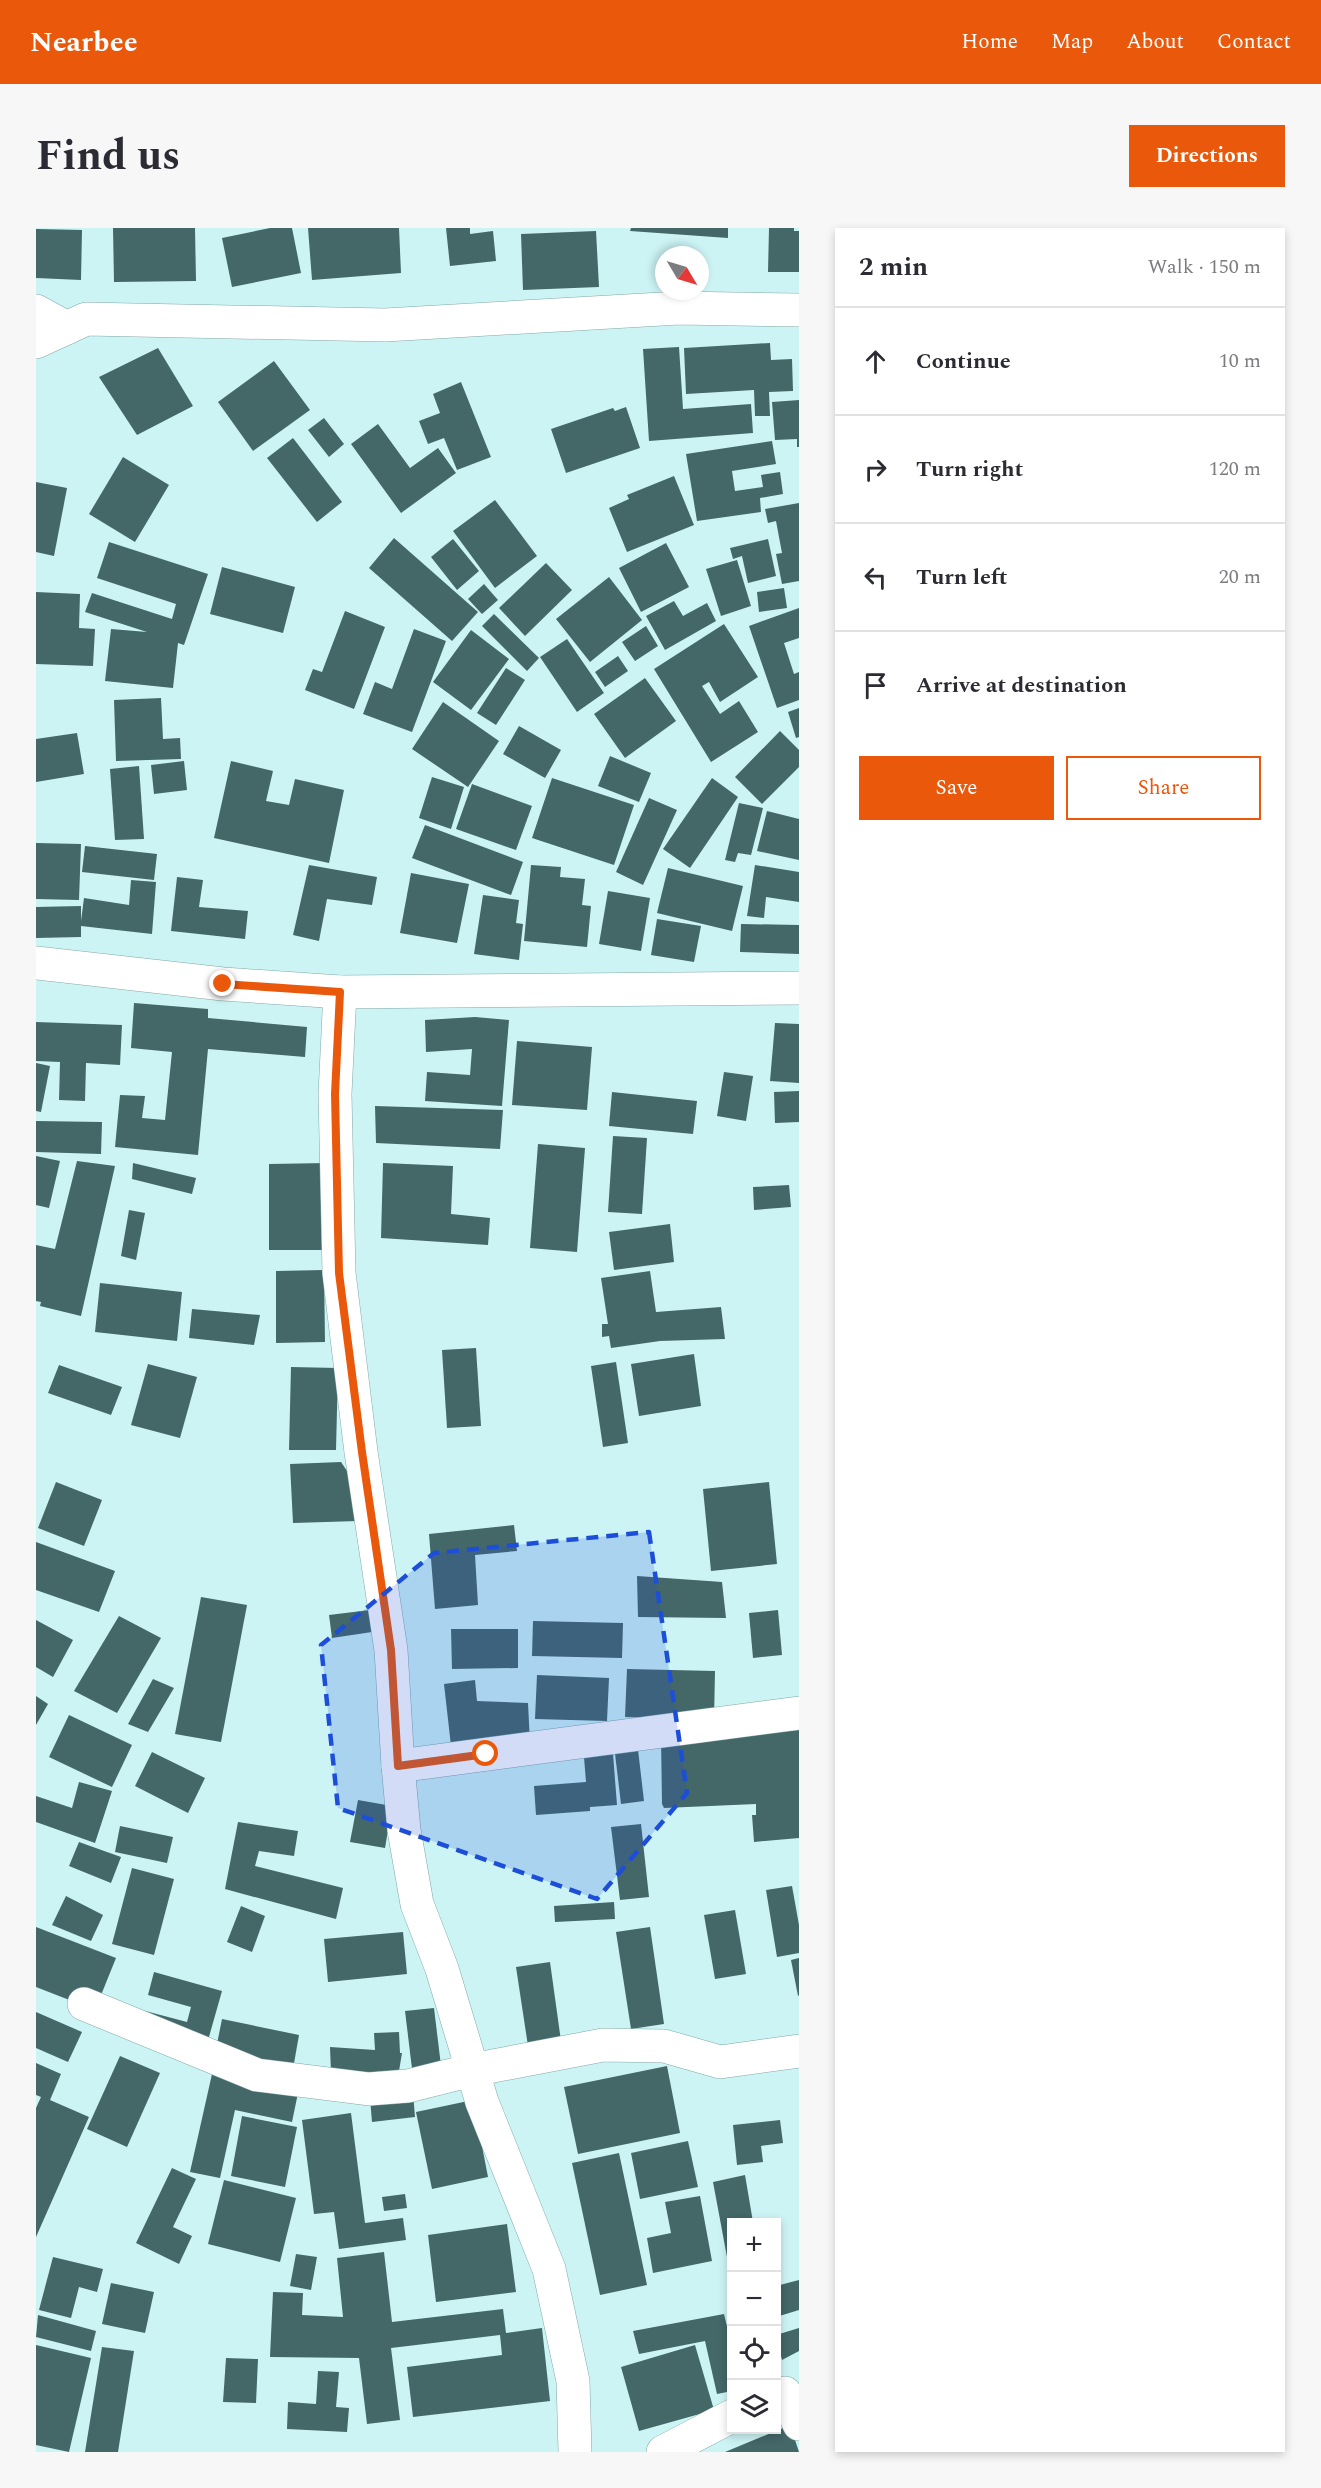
<!DOCTYPE html>
<meta charset="utf-8">
<style>
:root{--surface:#fff;--page:#f7f7f7;--text:#2b2b33;--muted:#7c7c81;--line:#e1e1e2;--accent:#ea580c}
body{margin:0;font-family:Spectral,serif;background:var(--page);color:var(--text)}
.controls{position:absolute;right:18px;bottom:18px;display:grid;overflow:hidden;border-radius:0px;box-shadow:0 3px 9px #0003}
.controls button{width:54px;height:54px;display:grid;place-items:center;padding:0;border:0;border-bottom:2px solid var(--line);background:var(--surface);color:var(--text);font:30px sans-serif}
.compass{position:absolute;left:619px;top:18px;width:54px;height:54px;border-radius:50%;background:var(--surface);box-shadow:0 3px 9px #0003;rotate:128deg}
.stop{position:absolute;width:18px;height:18px;margin:-14px;border:4px solid #ea580c;border-radius:50%;background:#fff}
.stop.end{background:#ea580c;border-color:#fff;box-shadow:0 2px 6px #0008}
.list{margin:0;padding:0;list-style:none}
h2{display:flex;justify-content:space-between;align-items:center;height:78px;margin:0;padding:0 24px;font-size:26px}
h2 small{font-size:20px;font-weight:400;color:var(--muted)}
.list li{display:grid;grid-template-columns:39px 1fr auto;gap:18px;align-items:center;box-sizing:border-box;height:108px;padding:0 24px;border-top:2px solid var(--line)}
.list b{display:block;font-size:22px;white-space:nowrap}
.list em{font-size:20px;font-style:normal;color:var(--muted)}
.actions{display:flex;gap:12px;padding:18px 24px}
.actions a{flex:1;padding:14px 0;border:2px solid var(--accent);border-radius:0px;text-align:center;font-size:21px;color:var(--accent)}
.actions .main{background:var(--accent);color:#fff}
.icon{flex:none;width:33px;height:33px;fill:none;stroke:currentColor;stroke-width:2;stroke-linecap:round;stroke-linejoin:round}
.map{position:relative;flex:none;width:763px;height:2224px;overflow:hidden;border-radius:0px}
header{display:flex;align-items:center;gap:36px;box-sizing:border-box;height:84px;padding:0 30px;background:var(--accent);color:#fff}
header strong{font-size:28px}
nav{display:flex;gap:33px;margin-inline-start:auto;font-size:21px}
.intro{display:flex;align-items:center;justify-content:space-between;box-sizing:border-box;height:144px;padding:0 36px}
h1{margin:0;font-size:42px}
.button{padding:15px 27px;border-radius:0px;background:var(--accent);color:#fff;font-size:21px;font-weight:700}
main{display:flex;gap:36px;padding:0 36px}
aside{flex:1;background:var(--surface);border-radius:0px;box-shadow:0 3px 9px #0003}
.map>svg:first-child{display:block}
</style>
<header>
<strong>Nearbee</strong>
<nav><a>Home</a><a>Map</a><a>About</a><a>Contact</a></nav>
</header>
<div class="intro"><h1>Find us</h1><a class="button">Directions</a></div>
<main>
<div class="map">
<svg width="763" height="2224" viewBox="0 0 763 2224">
<rect width="100%" height="100%" fill="#cdf4f5"/>
<g fill="#446768">
<path d="M77,0H159L160,53L78,54Z"/>
<path d="M234,0H256L265,45L196,59L186,10Z"/>
<path d="M272,0H363L365,45L276,52Z"/>
<path d="M410,0H434V6L457,3L460,33L414,38Z"/>
<path d="M595,0H692V10L594,3Z"/>
<path d="M733,0H758V3H763V44H732Z"/>
<path d="M0,1L46,2L45,52L0,50Z"/>
<path d="M560,3L563,59L487,62L485,6Z"/>
<path d="M734,115L735,132L756,131L757,163L733,164L734,188H719L718,162L650,166L648,120Z"/>
<path d="M643,119L647,181L715,176L717,205L613,213L607,121Z"/>
<path d="M122,120L157,178L101,207L63,149Z"/>
<path d="M238,133L274,182L217,223L182,174Z"/>
<path d="M425,154L455,229L421,242L408,210L392,216L383,193L404,185L397,166Z"/>
<path d="M763,172V219H761V211L739,212L736,174Z"/>
<path d="M590,179L604,220L530,245L515,201L577,180L579,183Z"/>
<path d="M288,190L308,216L293,229L272,202Z"/>
<path d="M342,196L374,240L402,220L420,245L365,285L315,216Z"/>
<path d="M257,210L306,274L281,294L231,230Z"/>
<path d="M736,213L740,236L696,243L699,263L727,259L725,247L744,244L747,266L724,270L725,284L661,293L650,226Z"/>
<path d="M87,229L133,257L99,314L53,286Z"/>
<path d="M638,248L658,297L591,324L573,280L593,271L591,267Z"/>
<path d="M0,254L31,260L18,328L0,324Z"/>
<path d="M459,272L501,328L459,360L417,303Z"/>
<path d="M763,275V353L746,356L740,326L746,325L740,293L732,295L729,281Z"/>
<path d="M358,310L442,384L416,413L333,340Z"/>
<path d="M417,311L443,343L421,362L395,329Z"/>
<path d="M732,311L740,348L712,355L706,328L697,331L694,320Z"/>
<path d="M73,314L172,346L148,417L142,415L137,460L69,453L75,401L111,404L49,384L56,365L136,391L140,376L61,350Z"/>
<path d="M630,315L653,359L605,384L583,340Z"/>
<path d="M701,332L715,378L685,388L670,341Z"/>
<path d="M510,335L536,362L489,408L463,380Z"/>
<path d="M186,339L259,359L247,405L174,386Z"/>
<path d="M573,349L606,392L554,434L520,391Z"/>
<path d="M448,356L462,372L446,386L432,371Z"/>
<path d="M748,360L751,380L723,384L721,364Z"/>
<path d="M0,364L44,366L43,400L59,401L57,438L0,436Z"/>
<path d="M638,373L647,388L671,375L680,393L629,422L610,388Z"/>
<path d="M763,380V410L748,415L758,446L763,444V472L741,480L713,398Z"/>
<path d="M309,383L349,399L318,481L269,462L277,441L286,444Z"/>
<path d="M458,386L503,430L491,443L446,398Z"/>
<path d="M688,396L722,449L684,474L673,454L666,458L684,486L703,473L722,504L675,534L618,441Z"/>
<path d="M610,398L622,418L599,433L586,414Z"/>
<path d="M378,401L410,413L376,504L327,486L339,454L356,461Z"/>
<path d="M435,402L473,431L435,482L397,454Z"/>
<path d="M531,411L568,465L541,484L504,429Z"/>
<path d="M582,428L592,443L569,459L559,444Z"/>
<path d="M470,440L489,452L460,497L441,485Z"/>
<path d="M609,450L640,493L589,530L558,486Z"/>
<path d="M125,470L127,511L144,510L145,531L80,533L78,472Z"/>
<path d="M407,474L463,513L432,559L376,521Z"/>
<path d="M763,480V509L760,510L752,484Z"/>
<path d="M483,498L525,522L509,550L467,526Z"/>
<path d="M744,503L763,522V539L726,576L699,549Z"/>
<path d="M41,505L48,546L0,554V511Z"/>
<path d="M574,528L615,545L603,574L562,558Z"/>
<path d="M148,533L151,562L118,566L115,537Z"/>
<path d="M195,533L237,543L230,573L253,577L259,551L308,562L293,635L178,610Z"/>
<path d="M103,538L108,611L79,612L74,541Z"/>
<path d="M396,549L428,559L415,601L383,590Z"/>
<path d="M516,550L598,577L578,637L496,610Z"/>
<path d="M676,550L702,569L654,640L627,621Z"/>
<path d="M436,556L496,578L480,622L420,601Z"/>
<path d="M613,570L641,582L607,657L580,644Z"/>
<path d="M703,575L727,580L715,627L702,625L699,634L689,632Z"/>
<path d="M731,583L763,591V632L721,623Z"/>
<path d="M389,597L487,634L475,667L376,630Z"/>
<path d="M0,615L45,616L43,672L0,671Z"/>
<path d="M49,618L121,626L118,652L46,644Z"/>
<path d="M273,637L341,649L336,677L291,671L283,713L257,707Z"/>
<path d="M495,637L525,639L524,649L549,651L546,677L555,678L551,719L488,713Z"/>
<path d="M719,637L763,644V674L730,669L728,690L711,688Z"/>
<path d="M632,640L707,658L696,703L621,685Z"/>
<path d="M375,645L433,656L421,715L364,705Z"/>
<path d="M141,649L167,652L163,679L212,683L209,711L135,703Z"/>
<path d="M95,652L120,654L116,706L45,698V709L0,710V679L45,678V693L48,670L93,677Z"/>
<path d="M572,663L614,670L605,723L563,716Z"/>
<path d="M447,667L483,672L480,695L487,696L483,732L438,726Z"/>
<path d="M621,691L665,698L658,734L615,727Z"/>
<path d="M705,696L763,697V726L704,724Z"/>
<path d="M98,775L172,781V790L271,799L269,829L172,821L162,927L79,919L84,867L109,868L106,890L129,892L136,824L95,820Z"/>
<path d="M439,789L473,792L466,878L389,873L391,844L434,847L436,821L390,824L389,792Z"/>
<path d="M0,794L86,797L84,837L50,835L49,873L23,872L24,834L0,833Z"/>
<path d="M739,795L763,796V855L734,853Z"/>
<path d="M481,813L556,819L551,882L476,877Z"/>
<path d="M0,835L14,838L5,884L0,883Z"/>
<path d="M688,844L717,848L710,893L681,888Z"/>
<path d="M763,863V894L739,895L738,864Z"/>
<path d="M576,864L661,873L657,906L573,898Z"/>
<path d="M339,878L467,882L464,921L340,915Z"/>
<path d="M0,893L66,894L65,926L0,924Z"/>
<path d="M577,908L611,910L606,986L572,984Z"/>
<path d="M502,916L549,920L541,1024L494,1020Z"/>
<path d="M0,928L24,933L13,980L0,977Z"/>
<path d="M41,933L79,938L45,1088L4,1078L5,1074L0,1073V1017L19,1021Z"/>
<path d="M97,935L160,950L156,966L96,951Z"/>
<path d="M292,935V1022H233V936Z"/>
<path d="M347,935L417,938L415,986L454,990L452,1017L345,1010Z"/>
<path d="M753,957L755,979L718,982L717,959Z"/>
<path d="M93,982L109,985L100,1032L85,1028Z"/>
<path d="M634,996L638,1034L578,1042L573,1004Z"/>
<path d="M288,1042L289,1114L240,1115V1043Z"/>
<path d="M614,1043L620,1084L685,1079L689,1111L624,1113L575,1120L573,1108L566,1109V1096H572L565,1050Z"/>
<path d="M64,1055L146,1064L141,1113L59,1104Z"/>
<path d="M156,1081L224,1087L218,1117L153,1110Z"/>
<path d="M440,1120L445,1198L411,1200L406,1122Z"/>
<path d="M658,1126L665,1178L603,1188L595,1136Z"/>
<path d="M580,1134L592,1215L567,1219L555,1138Z"/>
<path d="M112,1136L161,1149L144,1210L95,1197Z"/>
<path d="M23,1137L86,1159L75,1187L12,1165Z"/>
<path d="M255,1139L302,1140L300,1222H253Z"/>
<path d="M305,1234L323,1261L322,1293L257,1295L254,1236Z"/>
<path d="M20,1254L66,1272L48,1318L2,1300Z"/>
<path d="M733,1254L741,1336L675,1343L667,1261Z"/>
<path d="M478,1297L481,1323L439,1327L442,1377L399,1381L393,1306Z"/>
<path d="M0,1314L79,1343L63,1384L0,1362Z"/>
<path d="M601,1348L686,1354L690,1390L602,1389Z"/>
<path d="M165,1369L211,1377L185,1514L139,1506Z"/>
<path d="M334,1382L336,1404L296,1410L293,1387Z"/>
<path d="M742,1382L746,1427L717,1430L713,1385Z"/>
<path d="M83,1388L125,1410L81,1485L38,1463Z"/>
<path d="M0,1392L37,1412L17,1449L0,1439Z"/>
<path d="M497,1393L587,1395L586,1430L496,1428Z"/>
<path d="M415,1401H482V1440L416,1441Z"/>
<path d="M591,1441L679,1443L678,1492L589,1489Z"/>
<path d="M501,1447L573,1450L571,1493L499,1491Z"/>
<path d="M117,1451L138,1460L112,1504L92,1496Z"/>
<path d="M439,1452L441,1473L492,1475L494,1515L415,1518L408,1456Z"/>
<path d="M0,1468L12,1476L0,1497Z"/>
<path d="M33,1487L96,1517L76,1559L13,1529Z"/>
<path d="M763,1502V1610L718,1614L716,1587H720V1576L628,1580L626,1576L625,1509Z"/>
<path d="M601,1513L608,1573L585,1576L578,1517Z"/>
<path d="M116,1524L169,1550L152,1585L99,1558Z"/>
<path d="M577,1526L581,1577L554,1579V1583L500,1587L498,1558L550,1554L548,1529Z"/>
<path d="M43,1554L76,1563L59,1615L0,1594V1568L36,1580Z"/>
<path d="M322,1572L356,1578L349,1620L314,1614Z"/>
<path d="M202,1594L262,1603L258,1628L223,1623L219,1638L307,1660L300,1691L189,1661Z"/>
<path d="M605,1596L613,1669L584,1672L575,1599Z"/>
<path d="M84,1598L137,1609L131,1635L79,1624Z"/>
<path d="M43,1614L85,1629L75,1655L33,1638Z"/>
<path d="M96,1640L138,1651L118,1727L76,1716Z"/>
<path d="M756,1658L763,1697V1725L741,1729L730,1662Z"/>
<path d="M30,1668L67,1687L55,1713L16,1697Z"/>
<path d="M578,1674L579,1691L519,1694L518,1678Z"/>
<path d="M205,1678L229,1688L216,1724L191,1714Z"/>
<path d="M699,1682L710,1746L679,1751L668,1687Z"/>
<path d="M0,1699L80,1730L59,1782L0,1759Z"/>
<path d="M614,1699L628,1796L595,1801L580,1704Z"/>
<path d="M367,1704L371,1746L292,1754L288,1711Z"/>
<path d="M763,1730V1767L762,1768L755,1732Z"/>
<path d="M514,1734L525,1813L492,1818L480,1739Z"/>
<path d="M118,1744L186,1763L169,1823L98,1780L151,1794L155,1779L112,1767Z"/>
<path d="M398,1780L406,1846L377,1849L369,1783Z"/>
<path d="M0,1784L46,1804L32,1834L0,1820Z"/>
<path d="M186,1791L263,1807L257,1841L179,1826Z"/>
<path d="M363,1804L364,1825H366L362,1849L295,1845L294,1819L339,1822L338,1805Z"/>
<path d="M84,1828L124,1845L91,1919L51,1901Z"/>
<path d="M0,1835L25,1846L14,1872L53,1889L0,2009V1880L5,1869L0,1867Z"/>
<path d="M631,1838L644,1905L542,1926L528,1859Z"/>
<path d="M176,1846L262,1865L256,1894L199,1882L184,1950L154,1944Z"/>
<path d="M377,1865L379,1889L336,1894L334,1870Z"/>
<path d="M437,1872L452,1949L396,1961L380,1884Z"/>
<path d="M315,1885L329,1995L367,1990L370,2012L303,2021L298,1984L278,1986L266,1892Z"/>
<path d="M206,1888L261,1899L249,1959L195,1948Z"/>
<path d="M744,1892L747,1915L725,1918L727,1934L701,1937L697,1897Z"/>
<path d="M652,1913L662,1959L604,1971L595,1925Z"/>
<path d="M583,1925L611,2057L564,2067L536,1935Z"/>
<path d="M136,1940L160,1951L137,1999L156,2008L143,2036L100,2015Z"/>
<path d="M709,1947L717,1994H696V2045H694L677,1954Z"/>
<path d="M188,1952L260,1970L244,2034L172,2016Z"/>
<path d="M369,1966L371,1980L348,1983L346,1969Z"/>
<path d="M664,1968L676,2033L617,2045L611,2010L635,2005L629,1974Z"/>
<path d="M471,1996L480,2064L400,2074L392,2007Z"/>
<path d="M348,2024L356,2094L467,2081L470,2105L506,2100L514,2173L377,2189L371,2139L466,2127L464,2107L355,2120L364,2192L331,2196L323,2130L234,2129L237,2064L267,2065L266,2087L307,2089L301,2030Z"/>
<path d="M260,2026L281,2029L275,2062L254,2058Z"/>
<path d="M17,2029L67,2041L61,2064L43,2059L35,2090L3,2082Z"/>
<path d="M763,2052V2082L740,2089V2058Z"/>
<path d="M75,2055L118,2064L109,2105L66,2096Z"/>
<path d="M688,2086L696,2119V2163L681,2166L669,2113L603,2126L597,2103Z"/>
<path d="M2,2087L60,2103L55,2123L0,2109Z"/>
<path d="M763,2100V2123L746,2132L740,2107Z"/>
<path d="M0,2117L55,2130L33,2224L0,2217Z"/>
<path d="M659,2117L678,2182L603,2203L585,2139Z"/>
<path d="M66,2119L98,2123L82,2224H49Z"/>
<path d="M190,2130L222,2131L220,2175L187,2174Z"/>
<path d="M282,2143L303,2144L300,2179L313,2180L311,2204L251,2201L252,2174L280,2176Z"/>
<path d="M754,2197L763,2224H689Z"/>
</g>
<g fill="none" stroke-linecap="round" stroke-linejoin="round">
<g stroke="#83a8a9" stroke-width="34">
<g id="street">
<path d="M0,83L31,100"/>
<path d="M0,114L50,91L349,97L643,80L763,82"/>
<path d="M304,764L299,866L303,1045L325,1224L355,1422L362,1538L368,1602L381,1676L406,1741L446,1874L513,2041L537,2153L539,2224"/>
<path d="M362,1538L763,1485"/>
<path d="M48,1776L221,1847L333,1861L372,1858L436,1842L567,1817L628,1818L684,1834L763,1823"/>
<path d="M749,2165L763,2196"/>
<path d="M627,2224L696,2188"/>
</g>
</g>
<g stroke="#83a8a9" stroke-width="34">
<path id="secondary" d="M0,735L187,756L304,764L763,760"/>
</g>
<use href="#street" stroke="#fff" stroke-width="33"/>
<use href="#secondary" stroke="#fff" stroke-width="33"/>
</g>
<g fill="none" stroke-linecap="round" stroke-linejoin="round">
<path stroke="#ea580c" stroke-width="8" d="M187,756L304,764L299,866L303,1045L326,1224L355,1422L362,1538L450,1526"/>
</g>
<path fill="#1d4ed8" fill-opacity="0.2" stroke="#1d4ed8" stroke-width="4.5" stroke-dasharray="12 8" stroke-linejoin="round" d="M613,1304L651,1565L561,1671L302,1580L285,1417L398,1325Z"/>
</svg>
<div class="controls">
<button>+</button>
<button>−</button>
<button><svg class="icon" aria-label="locate" viewBox="0 0 24 24"><circle cx="12" cy="12" r="6"/><path d="M12 2v4M12 18v4M2 12h4M18 12h4"/></svg></button>
<button><svg class="icon" aria-label="layers" viewBox="0 0 24 24"><path d="M12 4l9 5-9 5-9-5zM3 14l9 5 9-5"/></svg></button>
</div>
<svg class="compass" viewBox="-18 -18 36 36"><path d="M0-13l5 13h-10z" fill="#e53935"/><path d="M0 13l5-13h-10z" fill="#7c7c81"/></svg>
<div class="stop" style="left:450px;top:1526px"></div>
<div class="stop end" style="left:187px;top:756px"></div>
</div>
<aside>
<h2>2 min<small>Walk · 150 m</small></h2>
<ul class="list">
<li><svg class="icon" aria-label="ahead" viewBox="0 0 24 24"><path d="M12 20V5M6 11l6-6 6 6"/></svg><div><b>Continue</b></div><em>10 m</em></li>
<li><svg class="icon" aria-label="right" viewBox="0 0 24 24"><path d="M7 20v-9h11M14 6l5 5-5 5"/></svg><div><b>Turn right</b></div><em>120 m</em></li>
<li><svg class="icon" aria-label="left" viewBox="0 0 24 24"><path d="M17 20v-9H6M10 6l-5 5 5 5"/></svg><div><b>Turn left</b></div><em>20 m</em></li>
<li><svg class="icon" aria-label="arrive" viewBox="0 0 24 24"><path d="M6 21V4h12l-3 4 3 4H6"/></svg><div><b>Arrive at destination</b></div></li>
</ul>
<div class="actions"><a class="main">Save</a><a>Share</a></div>
</aside>
</main>
